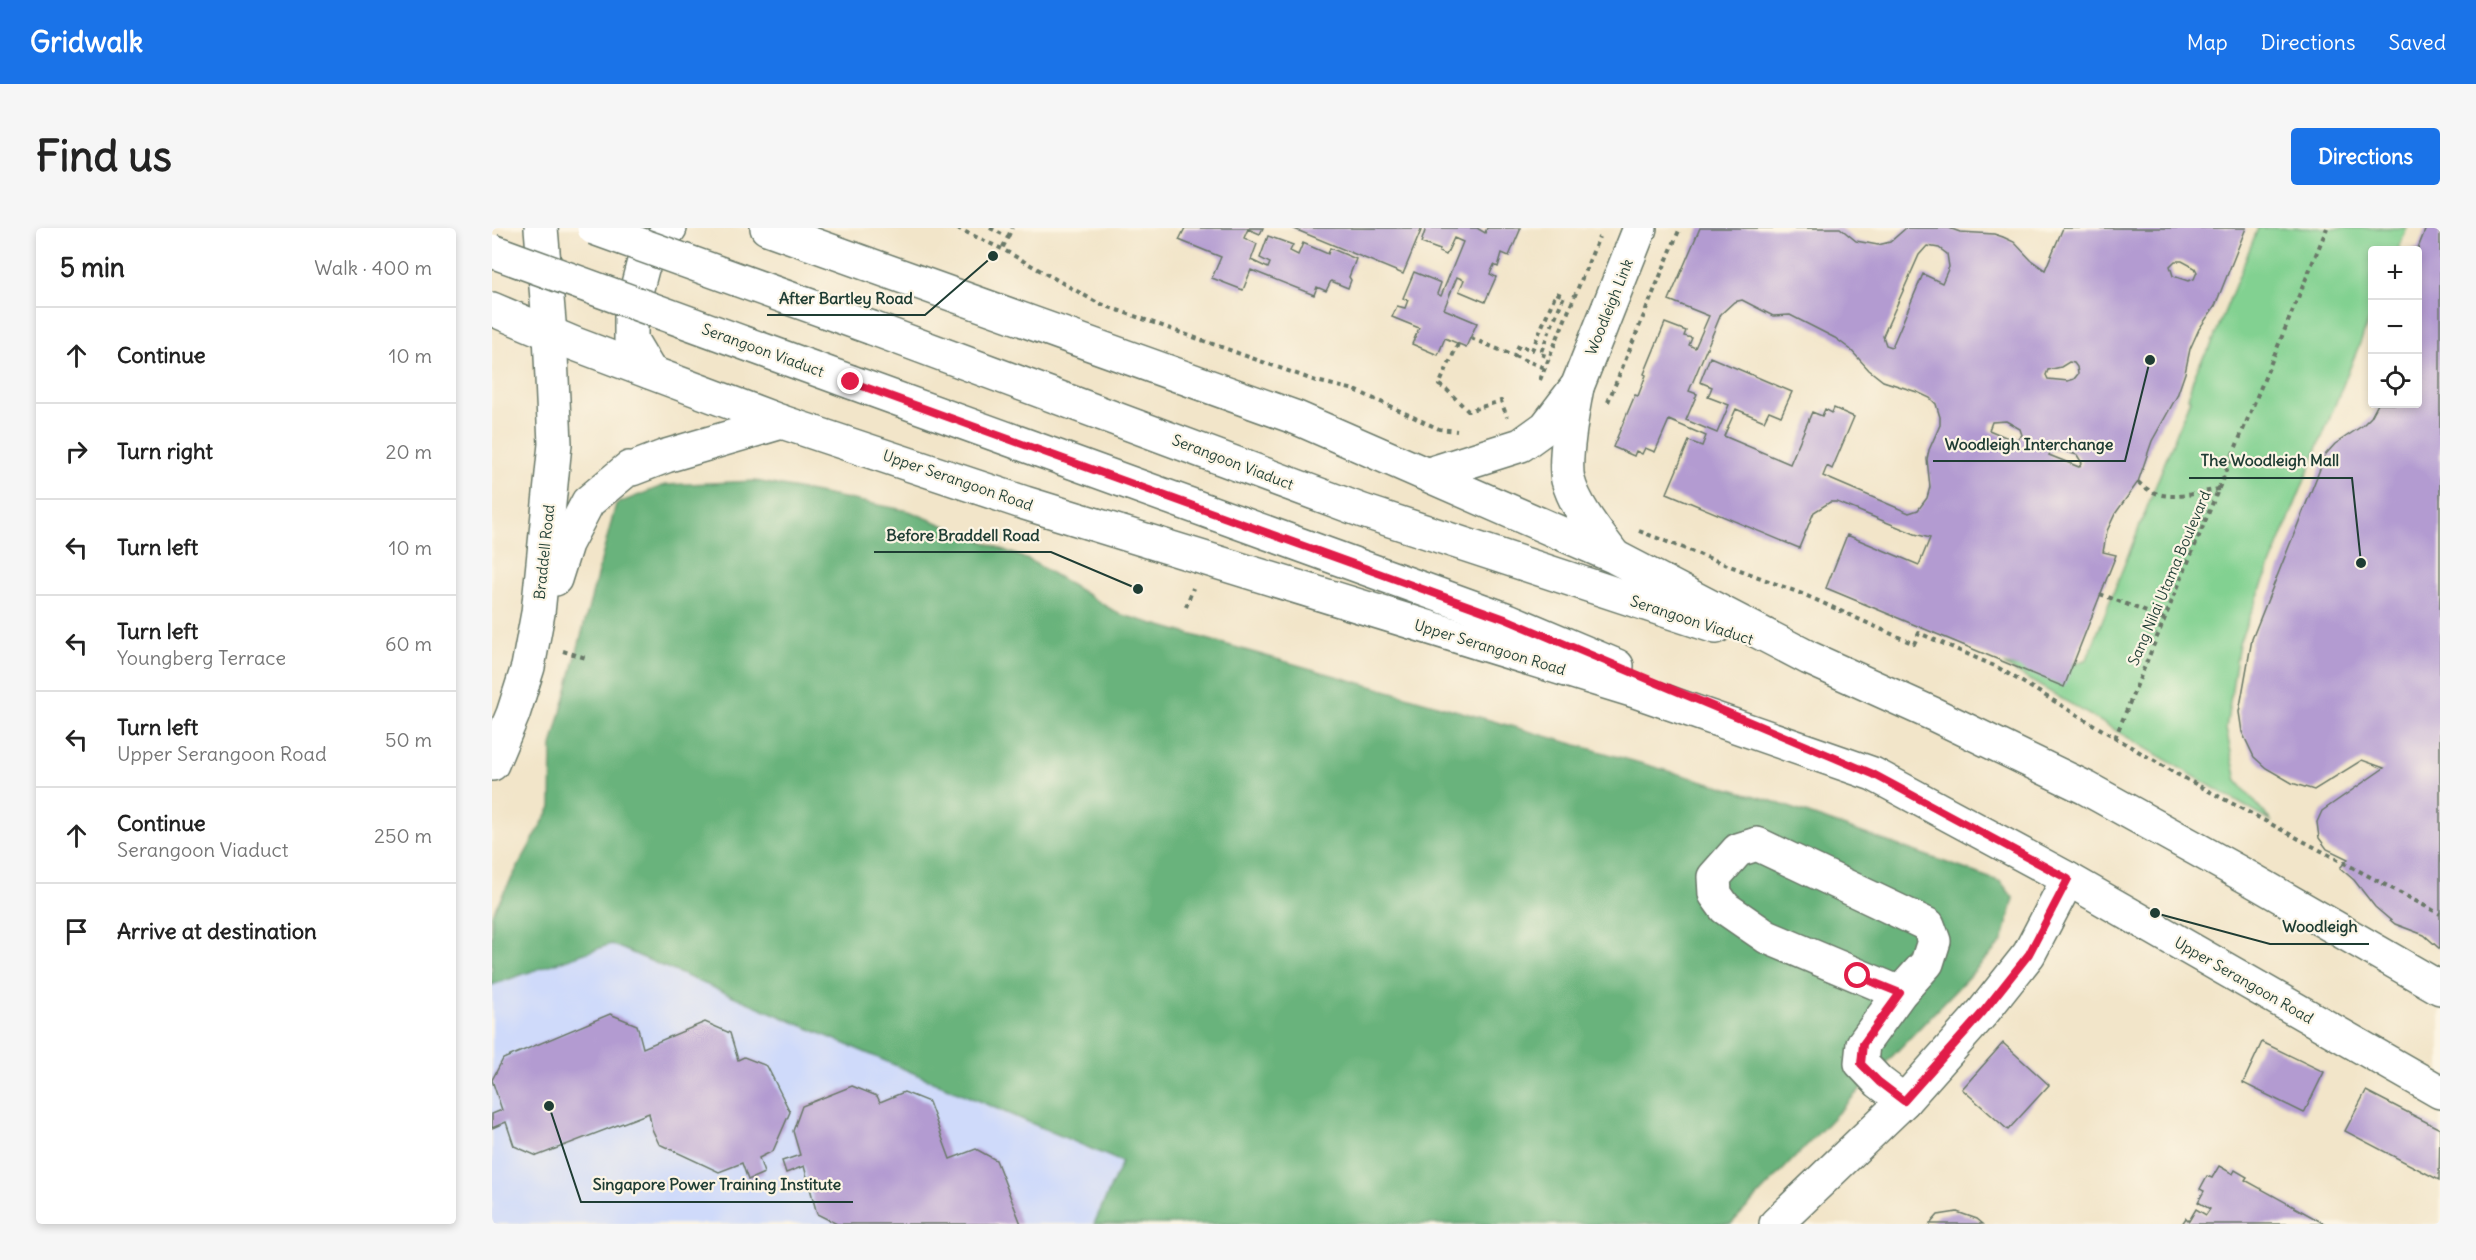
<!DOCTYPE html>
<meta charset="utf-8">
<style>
:root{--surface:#fff;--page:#f6f6f6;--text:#222;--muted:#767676;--line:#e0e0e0;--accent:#1a73e8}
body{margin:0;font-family:Delius,sans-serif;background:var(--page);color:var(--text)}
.controls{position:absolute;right:18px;top:18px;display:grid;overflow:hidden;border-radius:6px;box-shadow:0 3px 9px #0003}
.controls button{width:54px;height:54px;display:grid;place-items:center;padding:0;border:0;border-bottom:2px solid var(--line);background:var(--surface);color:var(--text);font:30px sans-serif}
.stop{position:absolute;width:18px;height:18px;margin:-14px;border:4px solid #e11d48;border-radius:50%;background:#fff}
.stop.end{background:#e11d48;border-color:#fff;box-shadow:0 2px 6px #0008}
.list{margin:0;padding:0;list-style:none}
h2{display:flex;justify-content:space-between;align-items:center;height:78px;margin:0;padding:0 24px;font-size:26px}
h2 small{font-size:20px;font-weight:400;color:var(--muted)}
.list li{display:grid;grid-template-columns:39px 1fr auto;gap:18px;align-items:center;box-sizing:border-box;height:96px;padding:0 24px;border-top:2px solid var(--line)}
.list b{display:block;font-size:22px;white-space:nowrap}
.list p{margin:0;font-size:20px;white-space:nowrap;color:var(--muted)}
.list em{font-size:20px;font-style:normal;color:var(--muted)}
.icon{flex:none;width:33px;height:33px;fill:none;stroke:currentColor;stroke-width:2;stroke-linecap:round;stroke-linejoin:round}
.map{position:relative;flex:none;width:1948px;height:996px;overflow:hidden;border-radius:6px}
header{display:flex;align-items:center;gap:36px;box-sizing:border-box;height:84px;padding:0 30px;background:var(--accent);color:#fff}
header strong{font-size:28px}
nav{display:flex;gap:33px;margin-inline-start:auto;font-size:21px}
.intro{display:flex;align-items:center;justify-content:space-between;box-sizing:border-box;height:144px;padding:0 36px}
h1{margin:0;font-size:42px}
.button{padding:15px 27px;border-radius:6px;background:var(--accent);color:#fff;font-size:21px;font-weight:700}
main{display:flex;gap:36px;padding:0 36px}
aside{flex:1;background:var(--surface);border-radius:6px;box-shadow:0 3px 9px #0003}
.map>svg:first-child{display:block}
</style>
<header>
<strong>Gridwalk</strong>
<nav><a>Map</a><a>Directions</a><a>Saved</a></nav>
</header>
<div class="intro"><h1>Find us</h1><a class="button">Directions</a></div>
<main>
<aside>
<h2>5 min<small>Walk · 400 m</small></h2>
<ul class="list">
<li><svg class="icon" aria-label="ahead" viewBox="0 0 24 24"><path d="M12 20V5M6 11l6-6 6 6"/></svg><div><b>Continue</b></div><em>10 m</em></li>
<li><svg class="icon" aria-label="right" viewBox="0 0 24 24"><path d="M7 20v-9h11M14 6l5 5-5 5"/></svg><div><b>Turn right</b></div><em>20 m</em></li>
<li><svg class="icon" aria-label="left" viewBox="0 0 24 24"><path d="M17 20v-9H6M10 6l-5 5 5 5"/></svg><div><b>Turn left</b></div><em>10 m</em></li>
<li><svg class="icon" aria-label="left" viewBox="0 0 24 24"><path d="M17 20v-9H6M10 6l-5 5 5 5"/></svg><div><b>Turn left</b><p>Youngberg Terrace</p></div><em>60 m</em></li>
<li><svg class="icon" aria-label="left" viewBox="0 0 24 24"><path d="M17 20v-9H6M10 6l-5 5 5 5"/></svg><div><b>Turn left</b><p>Upper Serangoon Road</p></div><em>50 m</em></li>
<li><svg class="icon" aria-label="ahead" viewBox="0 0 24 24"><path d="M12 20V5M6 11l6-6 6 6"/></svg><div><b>Continue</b><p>Serangoon Viaduct</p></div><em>250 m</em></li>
<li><svg class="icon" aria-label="arrive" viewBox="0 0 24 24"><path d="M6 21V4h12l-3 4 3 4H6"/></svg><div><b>Arrive at destination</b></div></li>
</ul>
</aside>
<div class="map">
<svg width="1948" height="996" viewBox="0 0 1948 996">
<rect width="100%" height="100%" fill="#fcf5e5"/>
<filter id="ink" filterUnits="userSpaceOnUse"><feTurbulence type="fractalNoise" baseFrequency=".0167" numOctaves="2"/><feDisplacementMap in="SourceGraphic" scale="12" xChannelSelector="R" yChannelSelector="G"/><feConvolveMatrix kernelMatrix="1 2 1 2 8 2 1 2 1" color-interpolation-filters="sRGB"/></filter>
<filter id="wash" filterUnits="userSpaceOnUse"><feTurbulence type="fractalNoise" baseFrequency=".008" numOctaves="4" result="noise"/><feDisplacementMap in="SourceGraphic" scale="24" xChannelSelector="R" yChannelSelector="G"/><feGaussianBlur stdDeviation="1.35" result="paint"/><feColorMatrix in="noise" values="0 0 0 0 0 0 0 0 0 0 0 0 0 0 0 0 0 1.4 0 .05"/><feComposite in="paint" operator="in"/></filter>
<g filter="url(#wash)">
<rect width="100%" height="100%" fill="#f2e5c9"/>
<path fill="#cfdafa" d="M119,716L631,935L602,996H0V757Z"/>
<path fill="#82d191" stroke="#508762" stroke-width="1.5" d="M1766,0H1915L1906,22H1880V85L1747,415L1734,501L1745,553L1780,594L1512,437C1548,442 1561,446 1595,431L1698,171L1696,170C1700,151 1706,134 1718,120Z"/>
<path fill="#69b37b" stroke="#447858" stroke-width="1.5" d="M264,253L417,283L539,333L627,386L1274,571L1509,654L1522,671L1510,714L1239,996H602L630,934L119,716L0,757V686L59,579L60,518L124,276L173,257Z"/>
<g id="blocks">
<g fill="#b39bd1" fill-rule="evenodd">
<path d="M693,0H771L768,6L756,1L752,10L765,16L759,32L776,40L778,35L768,30L776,8L801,17L798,23L806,27L811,15L836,26L838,20L864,31L857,49L859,52L856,60L839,53L834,63L825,59L822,67L759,42L751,62L720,50L729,29L687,12Z"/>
<path d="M800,0H930L911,46Z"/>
<path d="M934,0H985L993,5L995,0H1029L1017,28L1010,25L1006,39L1002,37L998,46L1004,49L993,74L967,63L972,52L965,49L952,81L985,95L974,119L953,110L946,127L920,116L927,100L900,89L905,78L913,80L916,72L911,70L922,44L949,55L945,66L949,68L971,14L962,10L954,27L947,24L948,22L929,15Z"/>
<path d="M1208,0H1348L1364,13L1386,17L1398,14L1414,0H1457L1468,4L1502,6L1511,9L1522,14L1539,32L1553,42L1571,0H1754L1723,78L1707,101L1698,121L1693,145L1685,168L1660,213L1646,254L1623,286L1615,303L1611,324L1624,327L1572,459L1334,360L1355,307L1427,337L1438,310L1423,306L1345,274H1338L1322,284L1307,320L1175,265L1197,213L1210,218L1214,208L1177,192L1163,224L1153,220L1150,226L1144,223L1142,228L1121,219L1143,167L1146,168L1154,147L1152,146L1173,95L1194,103L1192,108L1200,110L1197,117L1203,120L1217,88L1177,72ZM1435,18L1447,20L1455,26L1457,39L1450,55L1431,46L1400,119L1394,117L1391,108L1427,27ZM1683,33H1690L1703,40L1705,44L1702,51L1696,53L1681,48L1678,38ZM1250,72L1281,88L1298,87L1343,110L1358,121L1377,142L1391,153L1425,164L1438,170L1444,176L1448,189V197L1437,222L1435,231L1438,259L1435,270L1426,282L1417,285L1331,248L1335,238L1340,241L1362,189L1342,180L1340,185L1333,181L1330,188L1320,184L1298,236L1232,208L1244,181L1272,193L1277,183L1289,188L1300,164L1218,129L1208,154L1220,159L1216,169L1237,177L1225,205L1194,192L1205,166L1197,163L1229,86L1242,74ZM1577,134L1582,135L1585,139L1586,146L1582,151L1576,153L1556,151L1554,147L1556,142L1569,139ZM1514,193L1528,201L1530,207L1523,213L1497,202L1500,194ZM1569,222L1585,227L1590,235L1587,239L1557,227L1559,223Z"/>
<path d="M1934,0H1948V721L1932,707L1903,696L1883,679L1862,652L1848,640L1856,631L1835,621L1827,610L1825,594L1830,583L1892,540L1870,532L1822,562L1800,555L1774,540L1762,529L1750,504L1747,484L1760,411L1834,226L1843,216L1870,198L1879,189L1886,176H1926V22L1917,21L1926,20Z"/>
<path d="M118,786L145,797L151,820L213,794L238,805L246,832L252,829L275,838L298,884L281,923L267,930L272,945L256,952L250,935L227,944L167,916L160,901L157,885L45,928L22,918L14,894L0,900V886L10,882L0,852L11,831Z"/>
<path d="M1770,814L1832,844L1812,885L1751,855Z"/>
<path d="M1511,815L1557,857L1516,902L1470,861Z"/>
<path d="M360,858L385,868L388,874L412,864L437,874L458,931L484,921L504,932L529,996H345L325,986L312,938L294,945L290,933L308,927L301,903L310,878Z"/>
<path d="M1874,863L1948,901L1947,952L1853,903Z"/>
<path d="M1727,938L1741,946L1743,942L1755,949L1753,952L1833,996H1690L1694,990L1697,993L1704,981L1714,987L1718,981L1706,974L1712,963L1708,961L1715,948L1720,950Z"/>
<path d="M1465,984L1485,991L1491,996H1438L1446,987Z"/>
</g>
</g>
</g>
<g filter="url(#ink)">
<use href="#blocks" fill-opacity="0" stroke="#697868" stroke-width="1.5"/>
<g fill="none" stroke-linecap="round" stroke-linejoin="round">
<g stroke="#697868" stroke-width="36">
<g id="minor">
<path d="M1085,159L1148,0"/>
<path d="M1408,765L1275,709L1233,680L1223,666L1222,649L1246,622L1265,616L1436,697L1442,713L1435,735L1408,765L1371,816L1369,835L1387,854L1412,873"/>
<path d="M1284,996L1412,873L1491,784L1537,726L1576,651"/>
</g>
</g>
<g stroke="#697868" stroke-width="36">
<g id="major">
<path d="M275,0L805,190L1123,329L1317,430L1441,486L1594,560L1757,650L1948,760"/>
<path d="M0,81L83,116L290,194L533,275L1143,463L1381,546L1576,651L1948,864"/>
<path d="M380,100L871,283L1224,399"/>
<path d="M158,144L139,112V83L151,37L178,0"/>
<path d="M359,154L1016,392L1125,438"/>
<path d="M1085,159C1081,182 1071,230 1076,252C1083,279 1106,306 1122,328"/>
<path d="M937,246L1029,217L1054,199L1083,161"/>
<path d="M63,351L74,316L96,274L137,240L140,241L174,228L290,194"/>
<path d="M0,536L21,486L36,439L46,385L63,216L58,106L49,0"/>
</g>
</g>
<g stroke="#697868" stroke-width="4" stroke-dasharray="4.5 4.5" stroke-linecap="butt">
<path d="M465,0L510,21L606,75L824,153L863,162L947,201L965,203"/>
<path d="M498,0L516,9L510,21"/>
<path d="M516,9L520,0"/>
<path d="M979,110L1022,128L1027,117L1040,122L1064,65L1072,68L1048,126L1058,129"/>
<path d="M966,116L947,157L954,161L976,183L1009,173L1015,189"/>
<path d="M1022,128L1053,140"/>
<path d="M1048,152L1107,9"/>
<path d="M1116,174L1188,0"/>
<path d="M1646,254C1671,277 1697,266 1727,261"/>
<path d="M1147,303L1313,367L1422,416L1427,405L1505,439L1681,544L1948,686"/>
<path d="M1608,366L1673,391"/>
<path d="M694,379L701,360"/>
<path d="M71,423L94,430"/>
<path d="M1623,510L1835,0"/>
</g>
<use href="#minor" stroke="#fff" stroke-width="33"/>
<use href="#major" stroke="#fff" stroke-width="33"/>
<g stroke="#697868" stroke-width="36" stroke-linecap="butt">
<g id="major-bridge">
<path d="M102,0L380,100"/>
<path d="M0,23L359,154"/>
</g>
</g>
<use href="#major-bridge" stroke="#fff" stroke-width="33"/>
</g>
</g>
<g fill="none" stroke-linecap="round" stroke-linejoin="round" filter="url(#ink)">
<path stroke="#e11d48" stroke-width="8" d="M359,154L1016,392L1381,546L1576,651L1537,726L1491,784L1412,873L1387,854L1369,836L1371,816L1408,765L1366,748"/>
</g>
<g text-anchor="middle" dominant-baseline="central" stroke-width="4.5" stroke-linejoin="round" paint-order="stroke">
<g font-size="15" fill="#1f3d34" stroke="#fcf5e5">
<text transform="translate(1117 79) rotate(-68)">Woodleigh Link</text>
<text transform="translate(271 122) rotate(20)">Serangoon Viaduct</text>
<text transform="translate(741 234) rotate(21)">Serangoon Viaduct</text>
<text transform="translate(466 252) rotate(19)">Upper Serangoon Road</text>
<text transform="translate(52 324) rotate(-84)">Braddell Road</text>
<text transform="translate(1677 350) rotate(-67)">Sang Nilai Utama Boulevard</text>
<text transform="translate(1200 392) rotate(18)">Serangoon Viaduct</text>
<text transform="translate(998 419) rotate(17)">Upper Serangoon Road</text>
<text transform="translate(1752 752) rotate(30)">Upper Serangoon Road</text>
</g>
</g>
<path fill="none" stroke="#1f3d34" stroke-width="2" d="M501 28L433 87H275M1658 132L1633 233H1441M1869 335L1860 250H1697M646 361L559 324H382M1663 685L1778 716H1877M57 878L89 974H361"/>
<g fill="#1f3d34" stroke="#fcf5e5" stroke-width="2">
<circle cx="501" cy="28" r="6"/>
<circle cx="1658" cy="132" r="6"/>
<circle cx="1869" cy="335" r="6"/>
<circle cx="646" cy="361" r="6"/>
<circle cx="1663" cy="685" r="6"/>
<circle cx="57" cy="878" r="6"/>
</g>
<g font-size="16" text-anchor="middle" font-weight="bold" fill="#1f3d34" stroke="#fcf5e5" stroke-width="4.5" stroke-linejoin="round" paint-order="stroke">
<text x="354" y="76">After Bartley Road</text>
<text x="1537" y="222">Woodleigh Interchange</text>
<text x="1778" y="238">The Woodleigh Mall</text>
<text x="471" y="313">Before Braddell Road</text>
<text x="1828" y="704">Woodleigh</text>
<text x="225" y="962">Singapore Power Training Institute</text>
</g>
</svg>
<div class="controls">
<button>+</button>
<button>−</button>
<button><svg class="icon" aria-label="locate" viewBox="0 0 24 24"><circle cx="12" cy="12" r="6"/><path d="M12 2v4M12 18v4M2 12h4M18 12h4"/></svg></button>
</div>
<div class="stop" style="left:1366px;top:748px"></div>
<div class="stop end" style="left:359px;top:154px"></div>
</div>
</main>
